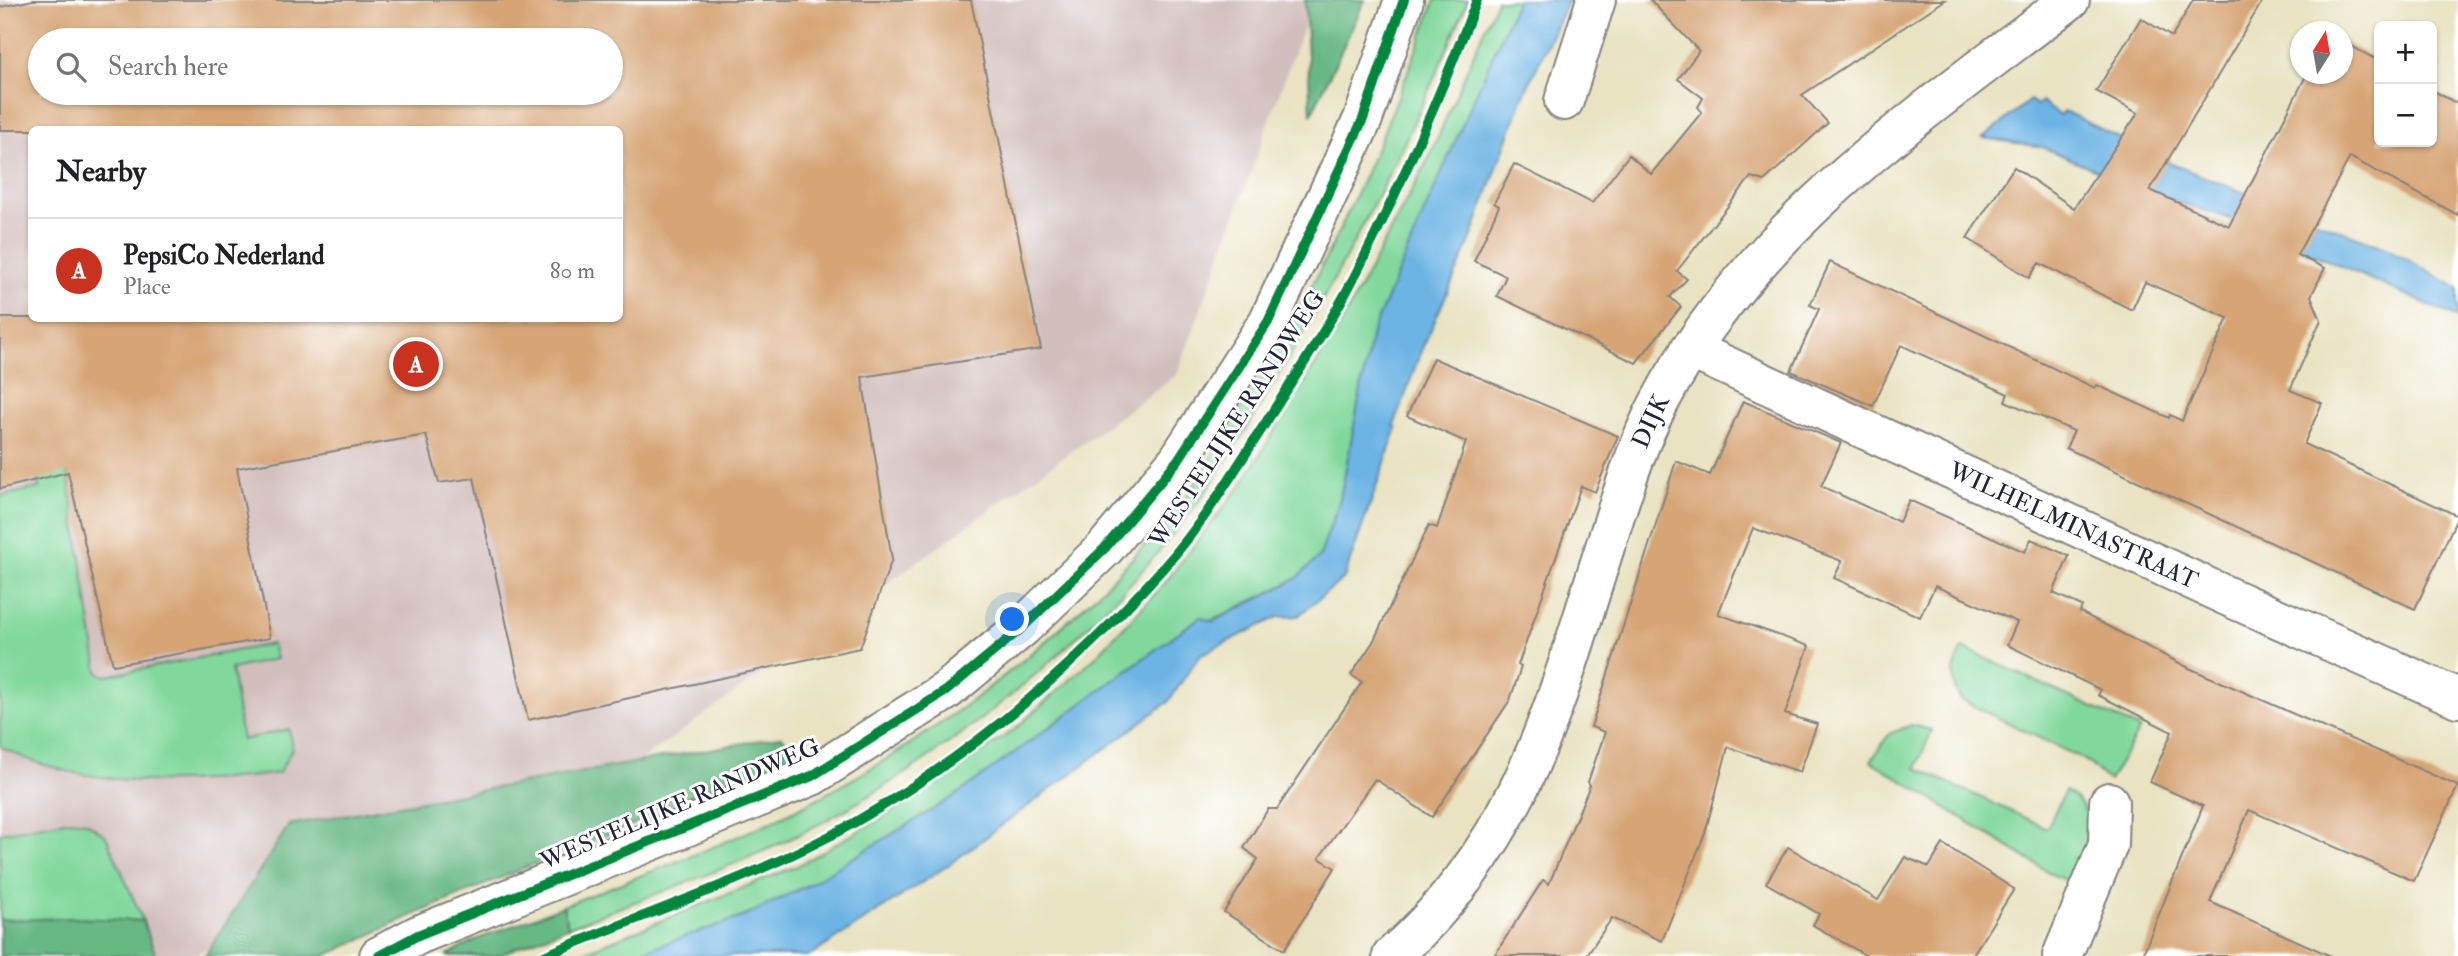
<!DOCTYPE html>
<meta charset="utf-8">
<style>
:root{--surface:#fff;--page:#f6f6f6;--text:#202124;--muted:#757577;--line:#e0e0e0;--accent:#c8321e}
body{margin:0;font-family:"IM FELL Double Pica",serif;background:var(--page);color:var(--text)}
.controls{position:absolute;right:21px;top:21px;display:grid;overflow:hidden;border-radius:10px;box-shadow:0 2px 5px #0004}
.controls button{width:63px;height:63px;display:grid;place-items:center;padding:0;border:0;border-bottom:2px solid var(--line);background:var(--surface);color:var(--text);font:35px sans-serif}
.compass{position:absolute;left:2290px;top:21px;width:63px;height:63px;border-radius:50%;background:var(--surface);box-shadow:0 2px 5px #0004;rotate:11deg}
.you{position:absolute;left:1013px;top:620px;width:24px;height:24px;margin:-18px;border:5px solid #fff;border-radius:50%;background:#1a73e8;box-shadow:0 0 0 10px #1a73e833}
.badge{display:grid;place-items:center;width:46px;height:46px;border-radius:50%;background:var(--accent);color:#fff;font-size:23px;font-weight:700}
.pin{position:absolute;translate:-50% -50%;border:4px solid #fff;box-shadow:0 2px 7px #0006}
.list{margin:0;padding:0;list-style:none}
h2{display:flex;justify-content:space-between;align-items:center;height:91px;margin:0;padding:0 28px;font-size:30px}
h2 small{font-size:23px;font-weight:400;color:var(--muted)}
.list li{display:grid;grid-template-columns:46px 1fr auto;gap:21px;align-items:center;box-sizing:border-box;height:105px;padding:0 28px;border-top:2px solid var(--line)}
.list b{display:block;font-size:26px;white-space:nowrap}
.list p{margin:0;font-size:23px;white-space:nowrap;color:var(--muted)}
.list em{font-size:23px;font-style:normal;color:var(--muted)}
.icon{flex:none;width:38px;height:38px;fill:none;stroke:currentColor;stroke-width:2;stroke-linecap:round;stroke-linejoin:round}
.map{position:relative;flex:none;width:2458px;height:956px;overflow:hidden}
.search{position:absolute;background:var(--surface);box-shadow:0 2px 5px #0004;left:28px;top:28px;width:595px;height:77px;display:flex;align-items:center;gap:18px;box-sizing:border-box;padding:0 24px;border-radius:38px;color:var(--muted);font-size:26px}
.panel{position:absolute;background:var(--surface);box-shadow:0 2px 5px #0004;left:28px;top:126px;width:595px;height:196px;border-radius:10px}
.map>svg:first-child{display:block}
</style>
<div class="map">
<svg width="2458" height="956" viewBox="0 0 2458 956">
<rect width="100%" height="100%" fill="#fff"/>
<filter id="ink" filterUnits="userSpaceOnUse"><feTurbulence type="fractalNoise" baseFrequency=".0143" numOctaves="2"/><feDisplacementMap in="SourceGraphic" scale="14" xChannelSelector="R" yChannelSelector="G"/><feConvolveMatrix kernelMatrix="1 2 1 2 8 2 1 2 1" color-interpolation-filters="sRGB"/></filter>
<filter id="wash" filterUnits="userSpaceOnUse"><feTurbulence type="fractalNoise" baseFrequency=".00686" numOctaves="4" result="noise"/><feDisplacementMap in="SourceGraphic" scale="28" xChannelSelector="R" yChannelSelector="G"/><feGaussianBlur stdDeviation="1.57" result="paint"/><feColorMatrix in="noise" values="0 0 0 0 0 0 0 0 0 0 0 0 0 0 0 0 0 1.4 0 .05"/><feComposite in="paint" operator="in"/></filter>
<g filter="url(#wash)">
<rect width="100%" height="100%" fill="#e9e3c2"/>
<path fill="#d1bfbd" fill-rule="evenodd" d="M0,0H1313L1177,375L579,805L190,956H0ZM40,40H611V93H40ZM32,130H620V318H32Z"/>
<g fill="#81d89c" stroke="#527d6c" stroke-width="2">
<path d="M1435,0H1468C1415,127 1354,250 1283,368C1256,414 1229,461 1197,504C1099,635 945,761 800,834C725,871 646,897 568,927L563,906C642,874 725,846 801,807C943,735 1072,631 1176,510C1198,483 1215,450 1233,421C1319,289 1381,148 1435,0Z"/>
<path d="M1497,0H1517L1373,332L1340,499L1320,556L1297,579L1208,622L955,796L808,885L745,916L629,956H574L797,866L892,812L1014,730L1092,660L1160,589L1242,484L1343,320L1429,158Z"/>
<path d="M66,462L98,672L105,676L272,644L276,659L231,669L242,740L289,729L292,749L279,773C195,785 77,790 0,746V496L39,488L37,467Z"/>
<path d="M1963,648L2140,729L2109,781L2085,760L1961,700C1949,681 1953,667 1963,648Z"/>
<path d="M1911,725L1932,730L1916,768L2047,828L2065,791C2105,811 2083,852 2071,882L2055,876L1871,761L1889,734Z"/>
<path d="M70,820L86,822L106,836L143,921L78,918L0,920V833Z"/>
</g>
<g fill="#68b884" stroke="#456d60" stroke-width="2">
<path d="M1305,0H1365L1311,115Z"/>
<path d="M782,736L795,755L692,802L557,854L411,916L325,956H205L289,825Z"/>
<path d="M563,906L568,927L496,956H446L475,940Z"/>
<path d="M78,918L143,921L156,956H0V920Z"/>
</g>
<g fill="#6cb4e4" stroke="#476b90" stroke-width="2">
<path d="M1517,0H1568L1522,99L1469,244L1421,351L1394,426L1397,428L1344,578L1298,616L1278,617L1200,655L1168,702L947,866L810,956H629L745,916L808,885L955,796L1200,617L1213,622L1296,579L1320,556L1340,499L1372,332Z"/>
<path d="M2030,100L2037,105L2041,102L2060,115L2064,111L2179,167L2388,249L2458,288V318L2245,224L2151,193L2042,147L1983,138Z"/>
</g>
<g id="blocks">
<g fill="#d6a474" fill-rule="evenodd">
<path d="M33,0H971L1041,349L862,377L892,559L860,648L528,720L474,478L439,483L426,435L237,468L270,638L113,665L68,472L0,489V318H620V130H0V7ZM40,40H611V93H40Z"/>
<path d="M1650,0H1945L1802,95L1828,123L1764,181L1751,177L1677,271L1687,279L1670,297L1681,307L1636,363L1497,296L1506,276L1474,261L1499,206L1494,203L1514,164L1592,203L1629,155L1651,174L1702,112L1698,107L1703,98L1678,79L1699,51Z"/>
<path d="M2193,0H2263L2150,190L2229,226L2307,74H2342V41L2379,61V142H2432V90L2458,104V215L2350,157L2297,255L2325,268L2311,296L2321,320L2290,390L2322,403L2304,444L2458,516L2415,609L2066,448L2074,431L2005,401L2008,394L1901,345L1873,406L1791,371L1819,309L1810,305L1830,262L2095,388L2097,385L2169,418L2170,415L2182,421L2228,318L2145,282L2132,310L2039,263L2029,278L1967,238L2014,167L2074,208L2138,113L2096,91L2141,18L2172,37Z"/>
<path d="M1433,358L1618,436L1595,492L1581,486L1518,665L1521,667L1510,700L1432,817L1375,779L1319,858L1335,868L1284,950L1224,912L1258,859L1244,848L1268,809H1277L1362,682L1351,675L1373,642L1429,525L1437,528L1466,442L1407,416Z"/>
<path d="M1743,401L1841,443L1821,486L1899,522L1909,500L2025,552L2031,539L2069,556L2053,593L2082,606L2080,612L2189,668L2458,786L2414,881L2249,810L2210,902L2331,956H2142L2203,806L2150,782L2172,732L2098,695L2101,690L2007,645L2017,622L1935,586L1920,617L1834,578L1842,561L1753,528L1718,614L1809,646L1785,714L1817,724L1800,772L1728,747L1705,833L1662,941L1612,918L1586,956H1494L1543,880L1549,884L1590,785L1588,782L1605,732L1591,727L1676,461L1710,475Z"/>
<path d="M1943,844L2014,889L1972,956H1867L1813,925L1819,914L1766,883L1788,847L1878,900L1905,857L1929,867Z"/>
</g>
</g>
</g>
<g filter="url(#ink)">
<use href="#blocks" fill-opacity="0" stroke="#86827e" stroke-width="2"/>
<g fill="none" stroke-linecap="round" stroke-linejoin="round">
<g stroke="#86827e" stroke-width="42">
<g id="minor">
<path d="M1564,101L1596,0"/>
<path id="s1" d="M1690,349L2229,597L2458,698"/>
<path d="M379,956L418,935L812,776L946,691L1023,627L1105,548L1178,460L1268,322L1363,119L1404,0"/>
<path id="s2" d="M1392,956C1523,840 1553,709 1604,550C1620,501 1635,448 1659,403C1751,228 1917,117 2070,0"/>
<path d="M2062,956L2108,845L2109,802"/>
</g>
</g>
<use href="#minor" stroke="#fff" stroke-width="38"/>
<g stroke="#fff" stroke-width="15">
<g id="cycleway">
<path d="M379,956L418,935L812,776L946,691L1023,627L1105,548L1178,460L1268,322L1363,119L1404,0"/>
<path d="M544,956C647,912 754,879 852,824C969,757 1074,668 1164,567C1201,526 1231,476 1261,430C1291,383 1323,336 1349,287C1398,194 1439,98 1477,0"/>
</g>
</g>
<use href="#cycleway" stroke="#00873e" stroke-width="10"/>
</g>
</g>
<g text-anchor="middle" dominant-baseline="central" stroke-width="6" stroke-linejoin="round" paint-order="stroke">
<g font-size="24" fill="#22223b" stroke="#fff">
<text transform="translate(1237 419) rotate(-57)">WESTELIJKE RANDWEG</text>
<text stroke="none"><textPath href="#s2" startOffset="602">DIJK</textPath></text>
<text stroke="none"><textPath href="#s1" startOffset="422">WILHELMINASTRAAT</textPath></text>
<text transform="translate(680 804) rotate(-23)">WESTELIJKE RANDWEG</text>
</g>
</g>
</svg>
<div class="controls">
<button>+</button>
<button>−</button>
</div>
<svg class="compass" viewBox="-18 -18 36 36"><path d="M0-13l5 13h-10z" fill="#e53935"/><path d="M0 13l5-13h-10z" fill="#757577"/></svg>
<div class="you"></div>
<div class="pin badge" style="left:416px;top:364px">A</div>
<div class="search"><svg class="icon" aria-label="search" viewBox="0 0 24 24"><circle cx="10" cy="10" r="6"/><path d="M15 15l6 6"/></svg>Search here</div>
<section class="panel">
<h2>Nearby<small></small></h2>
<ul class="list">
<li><span class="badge">A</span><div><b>PepsiCo Nederland</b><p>Place</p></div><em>80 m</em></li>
</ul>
</section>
</div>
